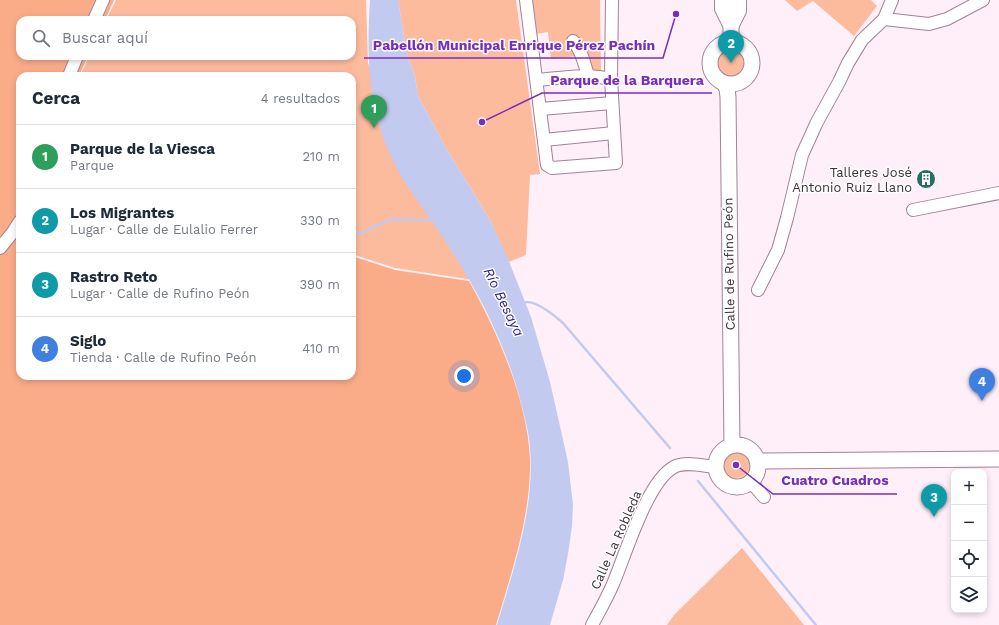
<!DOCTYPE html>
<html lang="es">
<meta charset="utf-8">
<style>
:root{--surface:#fff;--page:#f2f2f3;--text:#1f2937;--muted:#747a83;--line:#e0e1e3;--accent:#db2777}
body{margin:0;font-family:"Work Sans",sans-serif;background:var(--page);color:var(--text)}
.controls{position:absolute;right:12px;bottom:12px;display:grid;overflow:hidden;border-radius:8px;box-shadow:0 2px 6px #0003}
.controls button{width:36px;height:36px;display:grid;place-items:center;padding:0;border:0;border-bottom:1px solid var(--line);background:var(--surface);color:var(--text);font:20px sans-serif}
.you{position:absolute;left:464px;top:376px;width:14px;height:14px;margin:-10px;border:3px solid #fff;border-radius:50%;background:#1a73e8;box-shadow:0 0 0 6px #1a73e833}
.badge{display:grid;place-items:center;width:26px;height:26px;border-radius:50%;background:var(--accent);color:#fff;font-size:13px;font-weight:700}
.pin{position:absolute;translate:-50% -33px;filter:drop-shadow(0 1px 2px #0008)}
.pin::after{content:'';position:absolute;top:21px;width:14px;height:12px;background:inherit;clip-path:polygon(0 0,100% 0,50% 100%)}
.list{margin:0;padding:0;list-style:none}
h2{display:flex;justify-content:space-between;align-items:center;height:52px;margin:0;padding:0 16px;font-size:17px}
h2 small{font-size:13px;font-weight:400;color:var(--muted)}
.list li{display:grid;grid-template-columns:26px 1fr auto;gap:12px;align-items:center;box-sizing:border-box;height:64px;padding:0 16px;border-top:1px solid var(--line)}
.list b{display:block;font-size:15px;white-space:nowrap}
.list p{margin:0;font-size:13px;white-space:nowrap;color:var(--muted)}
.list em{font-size:13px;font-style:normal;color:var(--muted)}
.icon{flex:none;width:22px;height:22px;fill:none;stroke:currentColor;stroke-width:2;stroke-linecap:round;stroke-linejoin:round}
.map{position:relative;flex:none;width:999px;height:625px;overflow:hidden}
.search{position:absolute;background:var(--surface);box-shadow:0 2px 6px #0003;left:16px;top:16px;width:340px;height:44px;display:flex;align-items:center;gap:10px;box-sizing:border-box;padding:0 14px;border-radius:12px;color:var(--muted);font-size:15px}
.panel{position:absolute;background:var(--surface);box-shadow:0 2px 6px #0003;left:16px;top:72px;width:340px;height:308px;border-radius:12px}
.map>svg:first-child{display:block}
</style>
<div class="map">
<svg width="999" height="625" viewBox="0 0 999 625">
<rect width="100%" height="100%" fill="#feeff8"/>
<g fill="#fdbb9e">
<path d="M116,0H366L368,63L385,105L480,281L395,268L352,254V76H80L89,56H352V20H106Z"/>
<path d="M398,0H516L540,174L530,175L526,255L509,262L490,220L446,148L418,96L415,77L407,54Z"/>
<path d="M531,0H600L601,74L592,68L586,55L551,59L548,32L535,34Z"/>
<path d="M785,0H871L877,6L854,36L813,1L797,11Z"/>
<circle cx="731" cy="63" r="15"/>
<circle cx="736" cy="464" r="14"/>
<path d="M742,548L804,625H667L674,615Z"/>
</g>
<path fill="#faac89" d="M0,0H114L105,20H20V56H88L79,76H20V376H352V256L395,270L469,281C497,331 528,401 530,460C531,516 512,571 496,625H0Z"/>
<path fill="#c2caef" d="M370,0H398L407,54L415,77L418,96L446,148L490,220L506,254L531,317L550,382L568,462L573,505L572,526L568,554L563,580L550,625H497C514,568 535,508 530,448C529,431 524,415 520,399C504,340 476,287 442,236C423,206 399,179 386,145C367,99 367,49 370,0Z"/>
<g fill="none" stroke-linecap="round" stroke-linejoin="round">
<g stroke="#c2caef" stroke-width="2.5">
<path d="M352,236L393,219L434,220"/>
<path d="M523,303C534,298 555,316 563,323L670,448"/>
<path d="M698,481L816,625"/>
</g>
<g stroke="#a38297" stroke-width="14">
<g id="minor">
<path d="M526,0L547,165L552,168L616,163L611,79L612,0"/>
<path d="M721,0V9L730,27"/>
<path d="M884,19L929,24L947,19L983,0"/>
<path d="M94,20L103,0"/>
<path d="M732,27L740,11V0"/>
<path d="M573,41C582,50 584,64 588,75"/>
<path d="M69,76L77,56"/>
<path d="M537,80C561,78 587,73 611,79"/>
<path d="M541,109L612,103"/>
<path d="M544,140L614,133"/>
<path d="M913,210L999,193"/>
<path d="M0,248L13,232L20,221"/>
<path d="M758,290L778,250L787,218L802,155L817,122L839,82L848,63L862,40L884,19L892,0"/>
<path d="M751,482L764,497"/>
<path d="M592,625C599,612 607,598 613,584C625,556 647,481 674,467C685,461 703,466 716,467"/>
</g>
</g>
<g stroke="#a38297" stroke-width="17">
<g id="major">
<path d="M731,0V42"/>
<circle cx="731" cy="63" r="21"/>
<path d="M724,83L727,89L728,97L732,445"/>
<circle cx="737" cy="466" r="21"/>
<path d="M757,461L999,459"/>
</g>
</g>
<use href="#minor" stroke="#fff" stroke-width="12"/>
<use href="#major" stroke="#fff" stroke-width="15"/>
</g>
<defs>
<g id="building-disc" transform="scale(1)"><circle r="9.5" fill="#296e62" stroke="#fff"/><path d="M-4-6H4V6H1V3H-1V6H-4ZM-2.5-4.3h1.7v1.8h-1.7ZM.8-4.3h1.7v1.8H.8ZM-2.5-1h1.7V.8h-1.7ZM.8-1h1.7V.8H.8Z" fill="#fff"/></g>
</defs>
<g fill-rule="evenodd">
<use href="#building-disc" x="926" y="179"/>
</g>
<g text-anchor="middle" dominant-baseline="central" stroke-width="3" stroke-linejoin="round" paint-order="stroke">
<g font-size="13" fill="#3d2f38" stroke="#fff" text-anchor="end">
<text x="912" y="172">Talleres José<tspan x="912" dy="15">Antonio Ruiz Llano</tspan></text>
</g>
<g font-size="13" fill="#3d2f38" stroke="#fff">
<text transform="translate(729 264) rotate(-91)">Calle de Rufino Peón</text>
<text transform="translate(616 540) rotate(-66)">Calle La Robleda</text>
</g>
<g font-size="14" font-style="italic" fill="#272186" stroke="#fff">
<text transform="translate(504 302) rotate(64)">Río Besaya</text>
</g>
</g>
<path fill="none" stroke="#7b2cbf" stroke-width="1.5" d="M676 14L663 58H364M482 122L542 93H712M736 465L773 494H897"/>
<g fill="#7b2cbf" stroke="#fff" stroke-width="1.5">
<circle cx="676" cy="14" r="4"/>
<circle cx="482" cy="122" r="4"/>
<circle cx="736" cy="465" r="4"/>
</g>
<g font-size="14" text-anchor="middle" font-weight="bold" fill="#7b2cbf" stroke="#fff" stroke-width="3" stroke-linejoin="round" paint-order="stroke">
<text x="514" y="50">Pabellón Municipal Enrique Pérez Pachín</text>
<text x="627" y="85">Parque de la Barquera</text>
<text x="835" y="485">Cuatro Cuadros</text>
</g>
</svg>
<div class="controls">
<button>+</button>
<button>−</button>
<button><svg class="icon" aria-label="locate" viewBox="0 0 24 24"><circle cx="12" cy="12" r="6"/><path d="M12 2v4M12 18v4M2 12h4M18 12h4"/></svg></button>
<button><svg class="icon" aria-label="layers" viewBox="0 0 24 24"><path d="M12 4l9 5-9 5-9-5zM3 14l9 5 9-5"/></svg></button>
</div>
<div class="you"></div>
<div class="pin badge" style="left:374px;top:128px;background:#2e9e5b">1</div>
<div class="pin badge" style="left:731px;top:63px;background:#0f9aa8">2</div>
<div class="pin badge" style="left:934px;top:517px;background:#0f9aa8">3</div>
<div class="pin badge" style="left:982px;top:401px;background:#3f7fe0">4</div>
<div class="search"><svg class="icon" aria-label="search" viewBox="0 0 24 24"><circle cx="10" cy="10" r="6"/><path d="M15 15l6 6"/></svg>Buscar aquí</div>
<section class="panel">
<h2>Cerca<small>4 resultados</small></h2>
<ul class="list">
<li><span class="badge" style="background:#2e9e5b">1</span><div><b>Parque de la Viesca</b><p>Parque</p></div><em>210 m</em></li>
<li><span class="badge" style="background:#0f9aa8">2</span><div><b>Los Migrantes</b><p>Lugar · Calle de Eulalio Ferrer</p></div><em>330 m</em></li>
<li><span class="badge" style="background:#0f9aa8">3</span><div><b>Rastro Reto</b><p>Lugar · Calle de Rufino Peón</p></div><em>390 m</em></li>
<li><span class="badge" style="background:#3f7fe0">4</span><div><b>Siglo</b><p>Tienda · Calle de Rufino Peón</p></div><em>410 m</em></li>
</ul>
</section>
</div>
